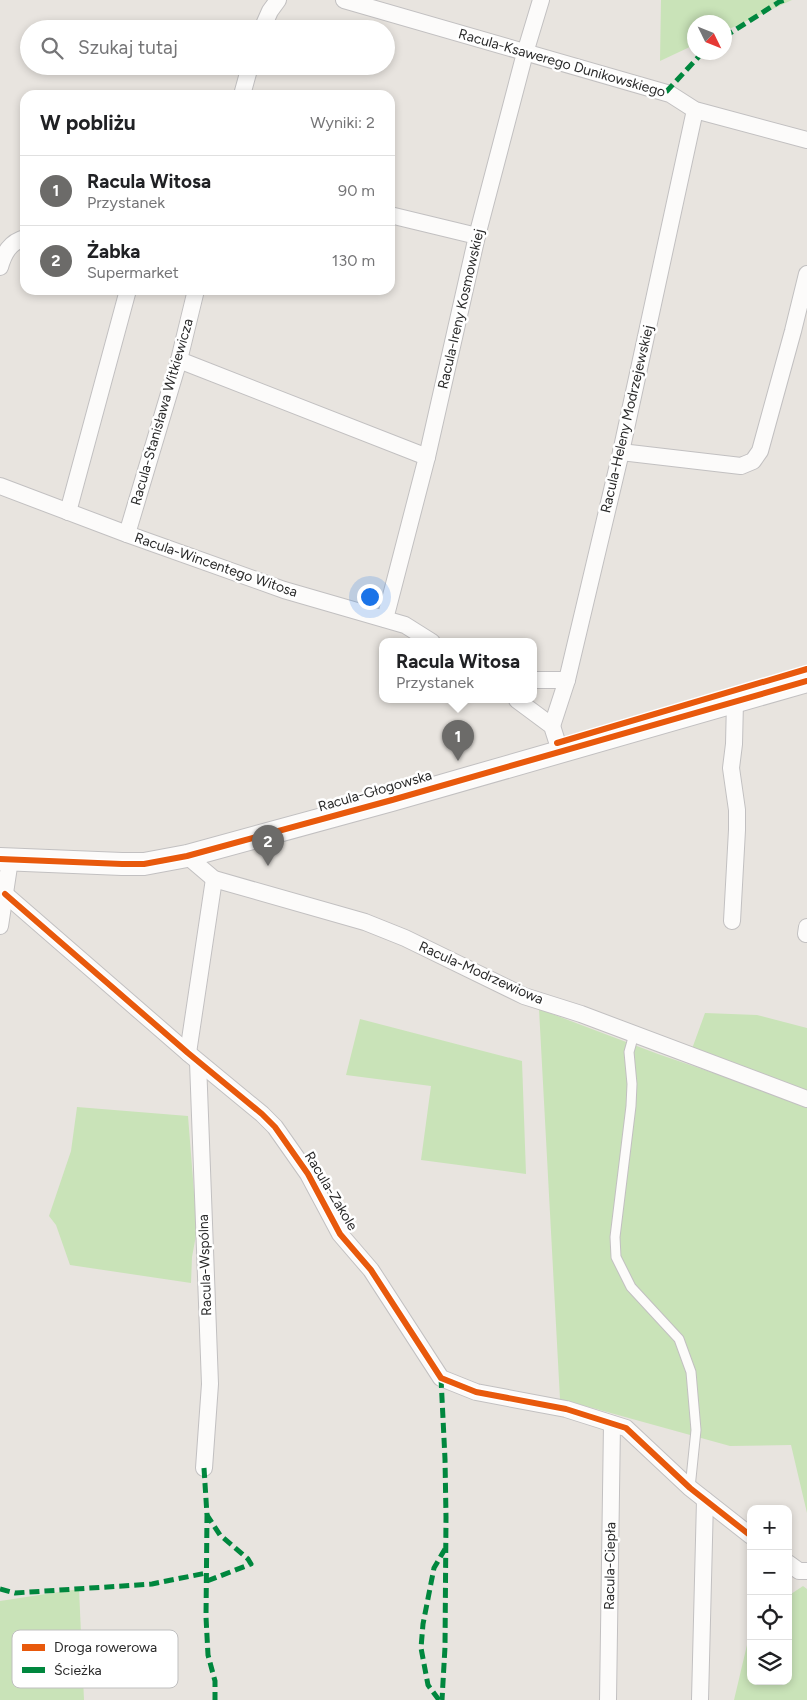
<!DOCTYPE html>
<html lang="pl">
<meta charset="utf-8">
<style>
:root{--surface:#fff;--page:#f6f6f6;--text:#202124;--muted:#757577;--line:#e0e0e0;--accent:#6c6b69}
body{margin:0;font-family:Figtree,sans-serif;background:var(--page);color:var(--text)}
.controls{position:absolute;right:15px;bottom:15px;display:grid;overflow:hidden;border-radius:10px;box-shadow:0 2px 8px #0003}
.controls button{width:45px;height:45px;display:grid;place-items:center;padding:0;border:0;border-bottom:1px solid var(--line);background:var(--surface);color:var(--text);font:25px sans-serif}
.compass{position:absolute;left:687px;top:15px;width:45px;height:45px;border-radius:50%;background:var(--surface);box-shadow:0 2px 8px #0003;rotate:133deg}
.you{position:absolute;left:369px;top:596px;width:18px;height:18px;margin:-12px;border:4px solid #fff;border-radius:50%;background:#1a73e8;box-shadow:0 0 0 8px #1a73e833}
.badge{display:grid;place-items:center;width:32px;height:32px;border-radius:50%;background:var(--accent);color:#fff;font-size:16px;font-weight:700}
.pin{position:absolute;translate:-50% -41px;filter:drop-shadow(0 1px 2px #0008)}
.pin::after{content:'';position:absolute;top:26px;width:18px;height:15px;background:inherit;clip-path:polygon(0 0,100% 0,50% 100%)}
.popup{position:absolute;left:379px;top:638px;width:158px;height:65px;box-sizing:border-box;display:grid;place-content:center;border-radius:10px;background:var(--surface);filter:drop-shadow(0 1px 4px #0005);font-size:16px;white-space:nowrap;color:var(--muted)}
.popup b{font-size:19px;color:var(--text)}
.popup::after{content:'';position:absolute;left:50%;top:100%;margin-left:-10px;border:10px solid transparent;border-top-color:var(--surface)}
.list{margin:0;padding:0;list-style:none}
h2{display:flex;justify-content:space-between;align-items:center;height:65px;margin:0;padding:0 20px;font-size:21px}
h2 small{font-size:16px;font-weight:400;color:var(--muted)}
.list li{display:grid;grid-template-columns:32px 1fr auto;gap:15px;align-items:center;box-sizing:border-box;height:70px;padding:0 20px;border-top:1px solid var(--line)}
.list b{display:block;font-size:19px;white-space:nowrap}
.list p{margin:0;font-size:16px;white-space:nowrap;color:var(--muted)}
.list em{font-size:16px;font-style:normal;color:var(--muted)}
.icon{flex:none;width:28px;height:28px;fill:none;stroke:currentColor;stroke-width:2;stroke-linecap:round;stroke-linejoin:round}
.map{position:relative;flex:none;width:807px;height:1700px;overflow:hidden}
.search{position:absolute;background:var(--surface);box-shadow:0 2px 8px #0003;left:20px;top:20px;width:375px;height:55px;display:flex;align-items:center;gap:12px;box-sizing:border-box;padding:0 18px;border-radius:28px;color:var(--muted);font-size:19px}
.panel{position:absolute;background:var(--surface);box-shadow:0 2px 8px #0003;left:20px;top:90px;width:375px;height:205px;border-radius:15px}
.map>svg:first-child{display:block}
</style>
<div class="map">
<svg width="807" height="1700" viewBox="0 0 807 1700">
<rect width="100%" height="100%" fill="#e8e4df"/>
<g fill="#c9e3b8">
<path d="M661,0H792L725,31L724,22H694V45L660,61Z"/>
<path d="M539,1009L658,1054L807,1105V1513L791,1445L730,1446L560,1399Z"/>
<path d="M705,1013L757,1015L807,1028V1096L689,1057Z"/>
<path d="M360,1019L522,1061L526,1174L421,1160L431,1086L346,1075Z"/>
<path d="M77,1107L188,1116L197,1230L192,1257L191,1283L70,1265L56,1225L49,1216L71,1151Z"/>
<path d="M803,1586L807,1589V1700H734L751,1628V1681H788V1596Z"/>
<path d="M79,1589L84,1700H0V1601Z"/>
</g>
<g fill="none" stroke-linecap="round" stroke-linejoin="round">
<g stroke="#c2c0c1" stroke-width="11">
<path id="lane" d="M634,1034L629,1052L632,1084L631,1106L615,1237L616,1257L631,1287L679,1339L691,1372L696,1430L690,1488"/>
</g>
<g stroke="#c2c0c1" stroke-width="18">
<g id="street">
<path d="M344,0L670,94L695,110L807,140"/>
<path d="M262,29L270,11L278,0"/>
<path d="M242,95L250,66"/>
<path d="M390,215L477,236"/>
<path d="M0,267C4,253 10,242 25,238"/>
<path d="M179,360L427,457"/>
<path d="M621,452L741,466L753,461L760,451L793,331L807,274"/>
<path d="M0,486L127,534L284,590L405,625L432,642"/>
<path d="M68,512L128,290"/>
<path d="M127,534L179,360L196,290"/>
<path d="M385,619L427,457L477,236L525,53L541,0"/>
<path d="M533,680H567"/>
<path d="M517,700L552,726L560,751"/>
<path d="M552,726L567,680L621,452L695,110"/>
<path d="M187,856L214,879L365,922L405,938L524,996L581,1014L807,1099"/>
<path d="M5,894L188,1053L262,1114L275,1127L308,1174L340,1234L371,1270L441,1378L476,1392L566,1409L626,1428L690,1488L751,1536"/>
<path d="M732,921L737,830V810L731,768L734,744L735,701"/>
<path d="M0,926L10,860"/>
<path d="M806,934L807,927"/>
<path d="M188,1053L214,879"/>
<path d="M198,1062L210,1384L204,1468"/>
<path d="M788,1563L799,1571H806"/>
<path d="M608,1700L612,1424"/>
<path d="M700,1700L705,1500"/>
</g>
</g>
<g stroke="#c2c0c1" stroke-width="24">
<path id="secondary" d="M0,859L122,864H144L187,856L392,800L807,681"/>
</g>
<use href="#lane" stroke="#fcfbfa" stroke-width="9"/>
<use href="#street" stroke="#fcfbfa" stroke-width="16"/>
<use href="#secondary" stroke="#fcfbfa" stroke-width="22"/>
<g stroke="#00873e" stroke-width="5" stroke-dasharray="10 5" stroke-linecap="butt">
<path d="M724,37L779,2L785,0"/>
<path d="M666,92L703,52"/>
<path d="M441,1378L445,1459L446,1517L445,1647L442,1700"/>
<path d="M204,1468L207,1515L206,1617L208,1655L215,1681V1700"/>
<path d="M207,1581L251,1564L248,1559L220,1535L207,1515"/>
<path d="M0,1589L15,1593L152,1584L206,1573"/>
<path d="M439,1700L428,1685L421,1648L423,1624L434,1568L445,1549"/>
</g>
<g stroke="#fff" stroke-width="9">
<g id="cycleway">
<path d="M557,743L807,669"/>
<path d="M0,859L122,864H144L187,856L392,800L807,681"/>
<path d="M5,894L188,1053L262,1114L275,1127L308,1174L340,1234L371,1270L441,1378L476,1392L566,1409L626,1428L690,1488L751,1536"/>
</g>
</g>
<use href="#cycleway" stroke="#e8590c" stroke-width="6"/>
</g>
<g text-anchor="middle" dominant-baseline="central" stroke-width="5" stroke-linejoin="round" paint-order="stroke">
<g font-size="14" fill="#2a2a2a" stroke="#fff">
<text transform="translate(562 63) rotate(16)">Racula-Ksawerego Dunikowskiego</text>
<text transform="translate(461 309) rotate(-77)">Racula-Ireny Kosmowskiej</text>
<text transform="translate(162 412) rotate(-74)">Racula-Stanisława Witkiewicza</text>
<text transform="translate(627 419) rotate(-77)">Racula-Heleny Modrzejewskiej</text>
<text transform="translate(216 565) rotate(19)">Racula-Wincentego Witosa</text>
<text transform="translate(375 791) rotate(-16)">Racula-Głogowska</text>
<text transform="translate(481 973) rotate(24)">Racula-Modrzewiowa</text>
<text transform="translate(331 1191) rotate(59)">Racula-Zakole</text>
<text transform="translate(205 1265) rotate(-92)">Racula-Wspólna</text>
<text transform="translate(610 1566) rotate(-89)">Racula-Ciepła</text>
</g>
</g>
<rect x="12" y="1630" width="166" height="58" rx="8" fill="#fff" stroke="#bfbfbf" stroke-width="1"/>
<rect x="22" y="1644" width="23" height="7" fill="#e8590c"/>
<rect x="22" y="1667" width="23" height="6" fill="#00873e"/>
<g font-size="14" fill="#2a2a2a">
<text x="54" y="1652">Droga rowerowa</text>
<text x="54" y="1675">Ścieżka</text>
</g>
</svg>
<div class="controls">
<button>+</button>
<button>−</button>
<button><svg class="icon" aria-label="locate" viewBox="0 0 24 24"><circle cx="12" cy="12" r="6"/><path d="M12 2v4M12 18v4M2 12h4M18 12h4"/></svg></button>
<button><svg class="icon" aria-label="layers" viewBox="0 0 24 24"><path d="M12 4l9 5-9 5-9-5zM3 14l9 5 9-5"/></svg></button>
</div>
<svg class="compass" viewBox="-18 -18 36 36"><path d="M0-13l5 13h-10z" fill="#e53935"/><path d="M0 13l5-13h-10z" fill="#757577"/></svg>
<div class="you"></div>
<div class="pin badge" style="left:458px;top:761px">1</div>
<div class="popup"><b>Racula Witosa</b>Przystanek</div>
<div class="pin badge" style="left:268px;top:866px">2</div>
<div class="search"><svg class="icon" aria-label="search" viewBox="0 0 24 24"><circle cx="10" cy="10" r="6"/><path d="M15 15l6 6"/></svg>Szukaj tutaj</div>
<section class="panel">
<h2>W pobliżu<small>Wyniki: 2</small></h2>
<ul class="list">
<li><span class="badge">1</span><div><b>Racula Witosa</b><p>Przystanek</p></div><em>90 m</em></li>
<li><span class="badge">2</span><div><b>Żabka</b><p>Supermarket</p></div><em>130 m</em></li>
</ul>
</section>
</div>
